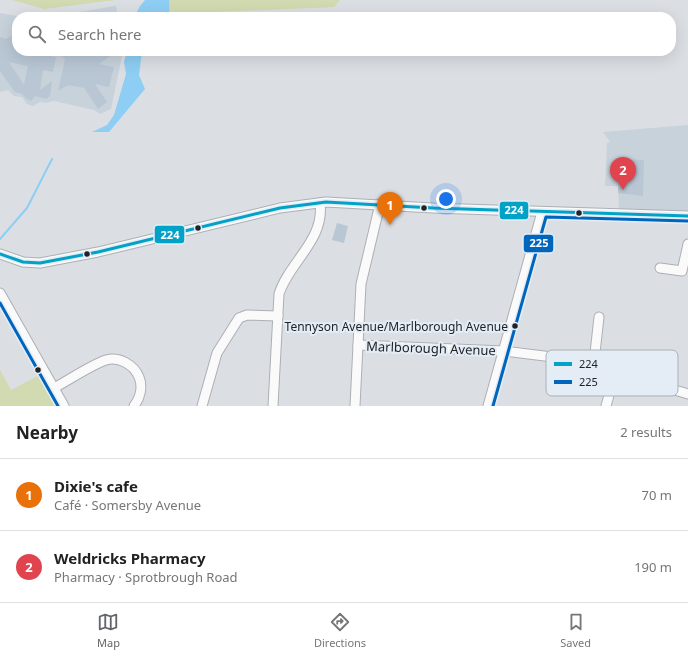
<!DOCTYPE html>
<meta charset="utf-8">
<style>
:root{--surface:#fff;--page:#f6f6f6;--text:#222;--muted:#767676;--line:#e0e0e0;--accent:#626569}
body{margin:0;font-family:"Noto Sans",sans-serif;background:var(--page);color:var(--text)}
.you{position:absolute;left:446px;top:199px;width:14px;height:14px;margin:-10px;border:3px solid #fff;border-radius:50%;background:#1a73e8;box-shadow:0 0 0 6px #1a73e833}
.badge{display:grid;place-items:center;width:26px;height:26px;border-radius:50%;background:var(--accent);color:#fff;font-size:13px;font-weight:700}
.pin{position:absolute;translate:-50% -33px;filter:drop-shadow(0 1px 2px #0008)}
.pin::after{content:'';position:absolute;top:21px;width:14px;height:12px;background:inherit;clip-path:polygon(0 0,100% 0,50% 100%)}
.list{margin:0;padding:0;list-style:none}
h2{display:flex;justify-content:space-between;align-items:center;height:52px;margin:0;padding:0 16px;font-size:17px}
h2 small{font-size:13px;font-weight:400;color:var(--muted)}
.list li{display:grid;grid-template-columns:26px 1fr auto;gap:12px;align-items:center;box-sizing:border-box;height:72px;padding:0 16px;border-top:1px solid var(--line)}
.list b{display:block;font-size:15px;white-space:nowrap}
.list p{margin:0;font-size:13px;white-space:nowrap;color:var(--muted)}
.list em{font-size:13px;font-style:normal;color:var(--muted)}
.icon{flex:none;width:22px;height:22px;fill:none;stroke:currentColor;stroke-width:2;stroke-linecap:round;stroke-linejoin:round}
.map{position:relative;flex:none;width:688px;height:406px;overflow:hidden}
.search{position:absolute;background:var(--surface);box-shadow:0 4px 16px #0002;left:12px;right:12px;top:12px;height:44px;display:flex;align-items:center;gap:10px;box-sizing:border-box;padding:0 14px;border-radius:16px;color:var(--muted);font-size:15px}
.sheet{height:196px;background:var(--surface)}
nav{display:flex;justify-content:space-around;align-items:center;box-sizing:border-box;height:56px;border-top:1px solid var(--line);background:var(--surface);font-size:11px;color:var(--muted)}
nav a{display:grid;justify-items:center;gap:2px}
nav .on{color:var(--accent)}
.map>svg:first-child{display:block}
</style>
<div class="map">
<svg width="688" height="406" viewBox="0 0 688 406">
<rect width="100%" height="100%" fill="#dbdfe4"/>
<g fill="#c8d2db">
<path d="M114,6H116L118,17H40L45,14H68Z"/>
<path d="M0,13L22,17H17V51H123L111,109L100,114L94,110L54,101L46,103L40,102L33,106L27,104L22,97L14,96L8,90L0,92Z"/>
<path d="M688,125V212L619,211L618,186H605L607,143L610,142L603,132Z"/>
</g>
<g fill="#d2dab1">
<path d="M12,0H116L44,9Z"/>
<path d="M168,0H340L334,7L171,14Z"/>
<path d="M0,370L11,390L41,374L58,406H0Z"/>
</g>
<g fill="#8ecef4">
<path d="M145,0H169L170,17H134L140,6Z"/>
<path d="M127,51H142L139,75L145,89L109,132H92L107,125L114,115L126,74L124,62Z"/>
</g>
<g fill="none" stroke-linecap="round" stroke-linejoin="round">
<path stroke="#8ecef4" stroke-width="2" d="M0,239L27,208L52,159"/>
</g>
<g fill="#b9c7d5" fill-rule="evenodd">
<path d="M17,32V51H47L46,55L56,57L53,72L43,70L40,90L52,81L50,96L46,99L35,96L31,101L27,99L22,94L15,92L0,71V37L6,39ZM9,62L28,66L24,85Z"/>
<path d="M60,51H74L90,56L98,51H117L99,64L114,67L109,87L95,84L107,102L98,109L84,88L68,85L58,91L65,60Z"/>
<path d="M619,159L644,160L643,196L618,193Z"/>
<path d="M337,223L348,226L344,243L332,240Z"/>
</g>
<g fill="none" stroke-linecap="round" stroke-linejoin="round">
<g stroke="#acafb3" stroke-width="11">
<g id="minor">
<path d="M0,254L23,262L40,263L98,252L280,208L326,202L433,208L688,216"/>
<path d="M660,268L682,271L688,244"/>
<path d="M0,293L64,406"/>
<path d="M358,345L504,351L609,364L614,371V377L606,406"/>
<path d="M594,362L599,317"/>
<path d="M614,377L651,383L688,394"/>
<path d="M54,388C69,380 91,365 106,360C119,356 134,365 139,377C143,387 140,398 134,406"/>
<path d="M202,406L217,353L239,318L247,315L278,316"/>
<path d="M273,406L279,294C289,262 325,240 320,203"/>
<path d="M355,406L361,284L380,204"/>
<path d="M488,406L542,212"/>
</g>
</g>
<use href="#minor" stroke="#fafafb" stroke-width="9"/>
<g stroke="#e4edf5" stroke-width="6">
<path id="bus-1" d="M0,254L23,262L40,263L98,252L280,208L326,202L433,208L688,216"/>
</g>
<g stroke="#e4edf5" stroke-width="6">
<g id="bus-2">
<path d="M0,303L58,406"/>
<path d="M493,406L546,217L688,221"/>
</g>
</g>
<use href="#bus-1" stroke="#02a2c6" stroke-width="3"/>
<use href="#bus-2" stroke="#0065bd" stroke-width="3"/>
</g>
<g fill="#212427" stroke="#e4edf5" stroke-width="1.5">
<circle cx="424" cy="208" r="3.5"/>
<circle cx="579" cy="213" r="3.5"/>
<circle cx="198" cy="228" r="3.5"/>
<circle cx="87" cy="254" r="3.5"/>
<circle cx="515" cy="326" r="3.5"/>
<circle cx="38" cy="370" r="3.5"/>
</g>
<g text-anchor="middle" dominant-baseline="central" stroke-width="4" stroke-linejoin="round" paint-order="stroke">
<g font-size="12" fill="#212427" stroke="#e4edf5" text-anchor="end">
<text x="508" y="326">Tennyson Avenue/Marlborough Avenue</text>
</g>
<g font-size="13" fill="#212427" stroke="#e4edf5">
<text transform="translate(431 348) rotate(2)">Marlborough Avenue</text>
</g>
</g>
<rect x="546" y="350" width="132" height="46" rx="6" fill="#e4edf5" stroke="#aab1b7" stroke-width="1"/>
<rect x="554" y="362" width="18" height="4" fill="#02a2c6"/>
<rect x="554" y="380" width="18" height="4" fill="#0065bd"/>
<g font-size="11" fill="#212427">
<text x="579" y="368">224</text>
<text x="579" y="386">225</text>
</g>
<g stroke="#e4edf5" stroke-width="1.5">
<rect x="499" y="201" width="30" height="19" rx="4" fill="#02a2c6"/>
<rect x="154" y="225" width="31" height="19" rx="4" fill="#02a2c6"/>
<rect x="523" y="234" width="31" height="19" rx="4" fill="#0065bd"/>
</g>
<g font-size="11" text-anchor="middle" font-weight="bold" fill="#fff">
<text x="514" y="214">224</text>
<text x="170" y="239">224</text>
<text x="539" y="247">225</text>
</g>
</svg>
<div class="you"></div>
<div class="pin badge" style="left:390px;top:225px;background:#e8710a">1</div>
<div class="pin badge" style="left:623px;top:190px;background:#e0444e">2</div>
<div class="search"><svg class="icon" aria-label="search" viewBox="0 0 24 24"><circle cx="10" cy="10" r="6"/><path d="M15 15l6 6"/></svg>Search here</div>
</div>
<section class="sheet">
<h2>Nearby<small>2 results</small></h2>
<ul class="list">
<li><span class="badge" style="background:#e8710a">1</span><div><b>Dixie's cafe</b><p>Café · Somersby Avenue</p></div><em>70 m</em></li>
<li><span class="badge" style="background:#e0444e">2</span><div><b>Weldricks Pharmacy</b><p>Pharmacy · Sprotbrough Road</p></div><em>190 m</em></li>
</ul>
</section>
<nav>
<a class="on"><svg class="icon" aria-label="map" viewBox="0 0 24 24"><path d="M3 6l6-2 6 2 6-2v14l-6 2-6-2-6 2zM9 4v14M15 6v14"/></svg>Map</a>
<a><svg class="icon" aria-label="directions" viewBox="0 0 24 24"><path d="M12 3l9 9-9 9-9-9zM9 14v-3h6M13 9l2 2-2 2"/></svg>Directions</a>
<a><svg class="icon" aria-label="saved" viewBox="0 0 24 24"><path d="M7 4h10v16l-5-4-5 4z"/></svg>Saved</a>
</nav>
